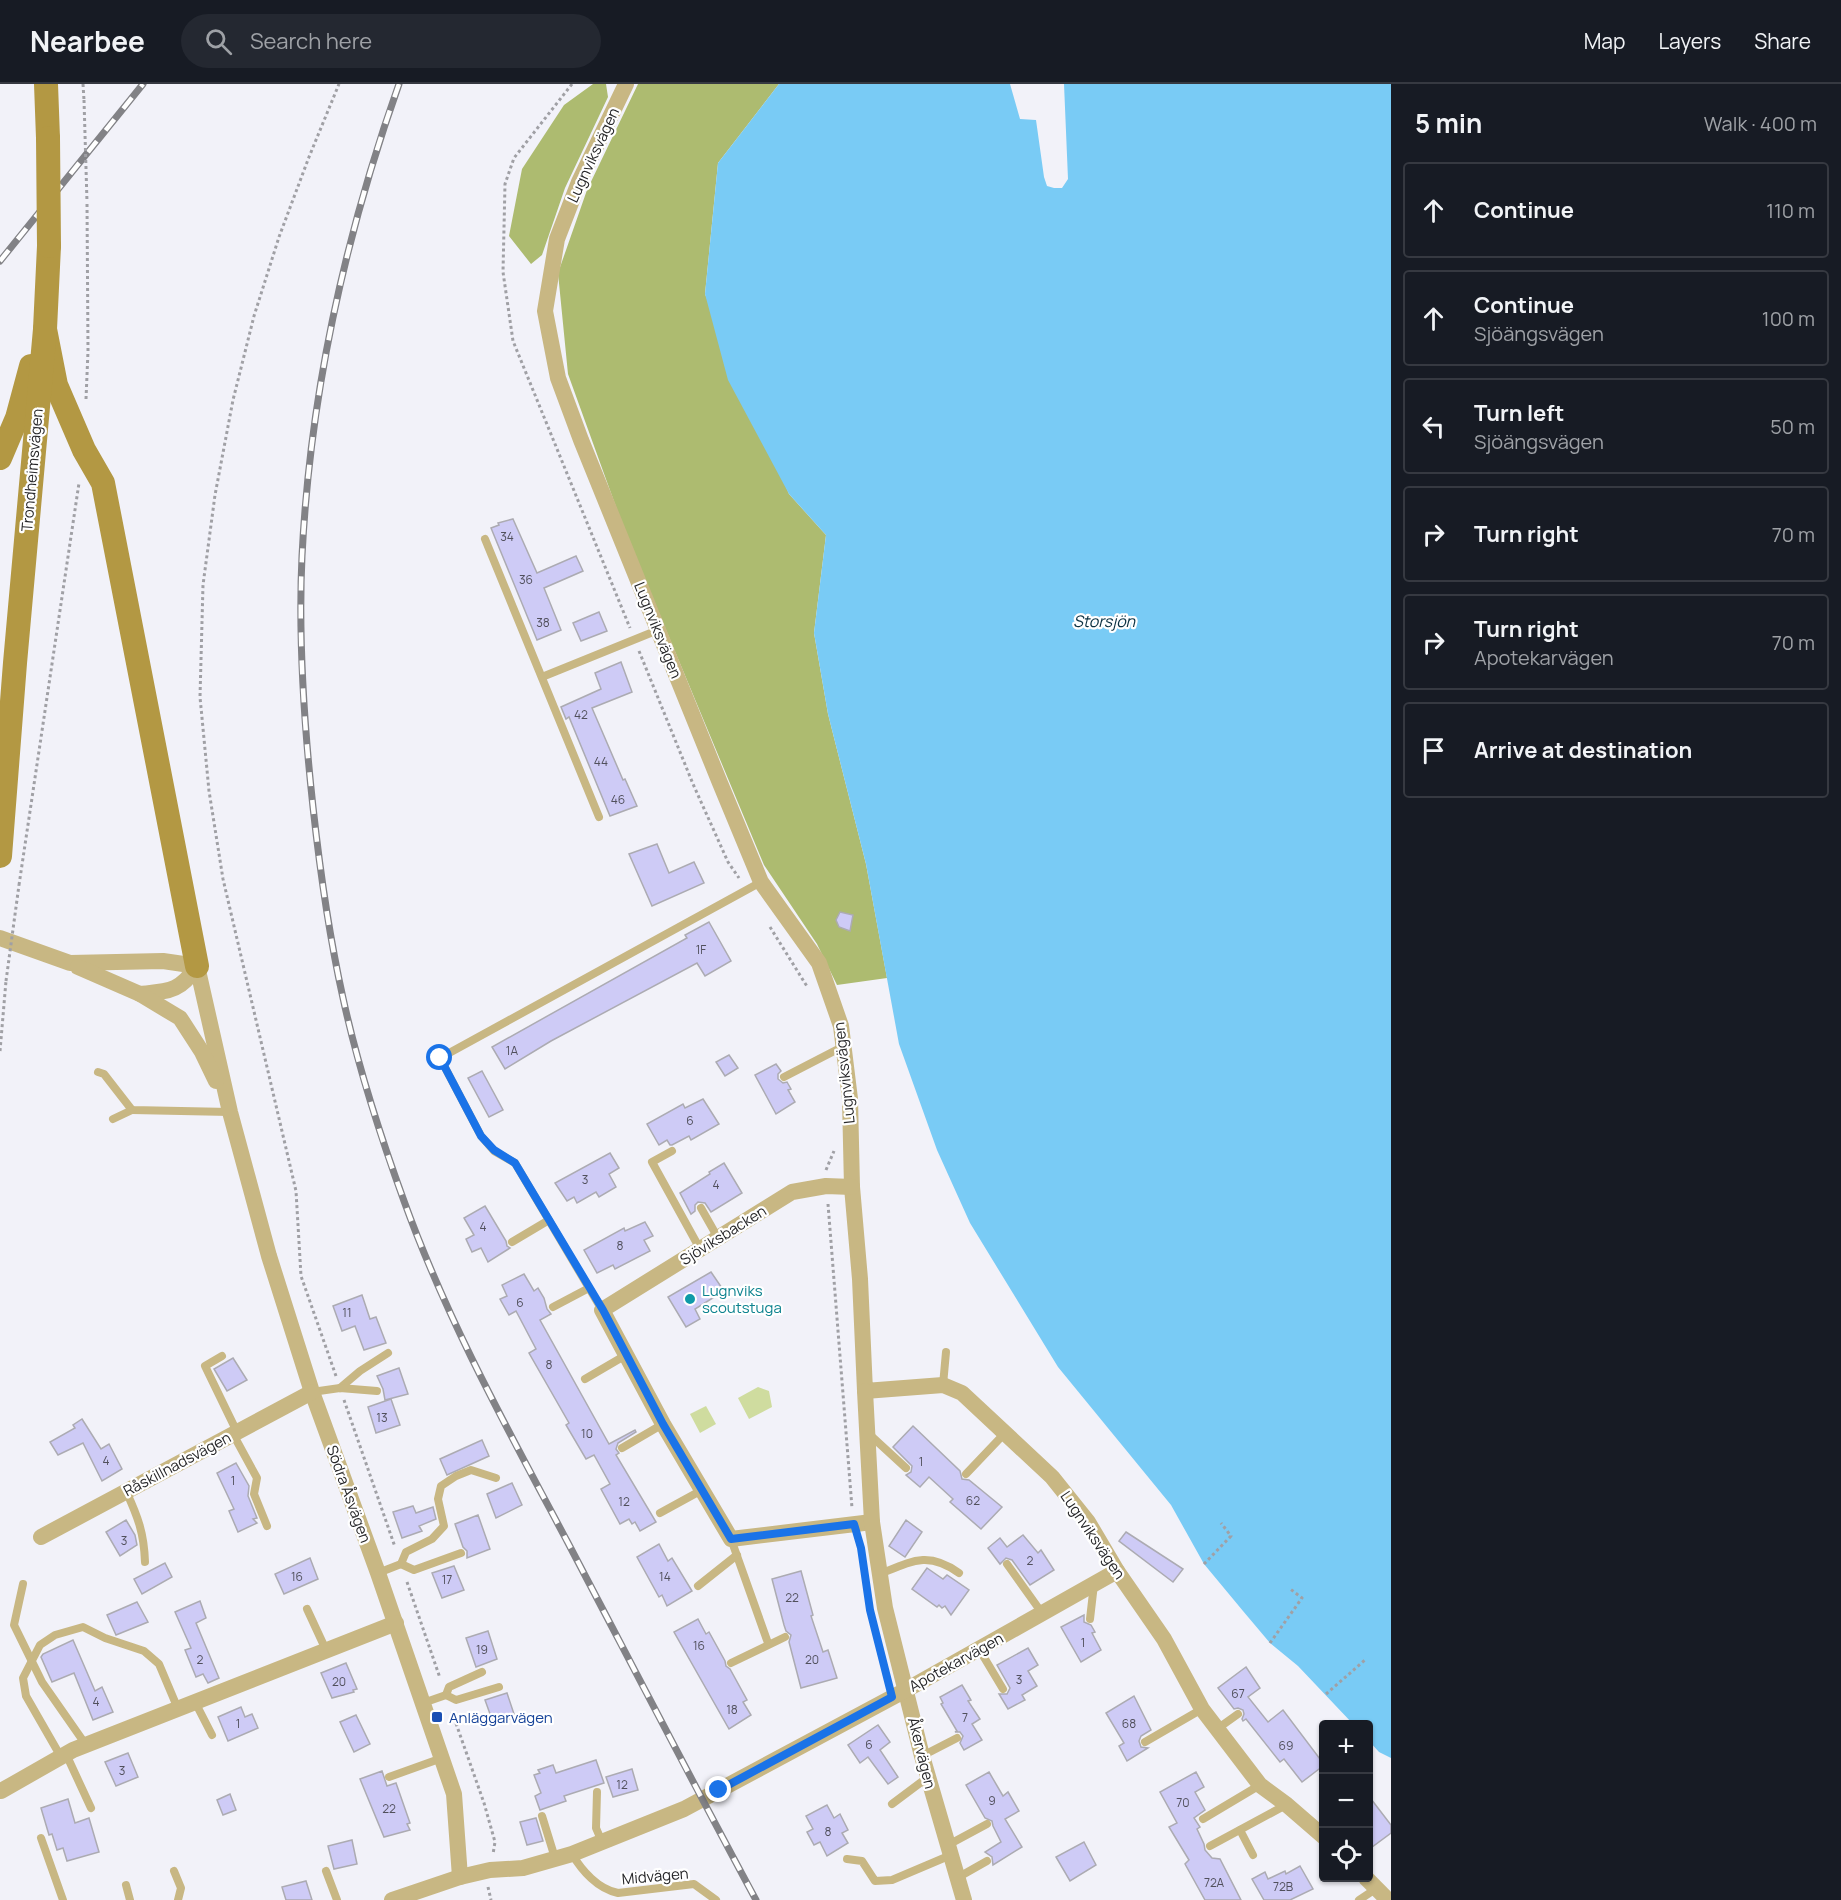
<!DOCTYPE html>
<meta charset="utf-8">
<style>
:root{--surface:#171b24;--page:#242831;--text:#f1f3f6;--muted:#9ea1a6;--line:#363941}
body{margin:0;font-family:Manrope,sans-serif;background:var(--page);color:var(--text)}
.controls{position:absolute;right:18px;bottom:18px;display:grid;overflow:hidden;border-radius:6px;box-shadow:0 2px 4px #0004}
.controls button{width:54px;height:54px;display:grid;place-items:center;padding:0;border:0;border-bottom:2px solid var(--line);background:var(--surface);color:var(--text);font:30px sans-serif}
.stop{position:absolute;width:18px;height:18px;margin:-14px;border:4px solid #1a73e8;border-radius:50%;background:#fff}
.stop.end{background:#1a73e8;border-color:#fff;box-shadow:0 2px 6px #0008}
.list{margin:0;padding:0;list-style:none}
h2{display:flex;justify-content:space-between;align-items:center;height:78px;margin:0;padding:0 24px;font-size:26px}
h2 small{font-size:20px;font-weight:400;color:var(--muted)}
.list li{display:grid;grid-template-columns:39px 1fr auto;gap:18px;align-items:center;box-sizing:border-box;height:96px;margin:0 12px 12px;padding:0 12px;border:2px solid var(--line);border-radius:6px}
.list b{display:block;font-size:22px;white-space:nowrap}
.list p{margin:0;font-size:20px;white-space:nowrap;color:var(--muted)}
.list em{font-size:20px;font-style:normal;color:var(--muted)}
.icon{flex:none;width:33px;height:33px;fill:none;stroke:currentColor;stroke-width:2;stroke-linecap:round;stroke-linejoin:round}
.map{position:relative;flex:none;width:1391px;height:1816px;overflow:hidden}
header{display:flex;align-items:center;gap:36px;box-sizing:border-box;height:84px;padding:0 30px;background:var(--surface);border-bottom:2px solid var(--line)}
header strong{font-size:28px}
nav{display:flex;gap:33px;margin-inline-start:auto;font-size:21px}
.search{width:420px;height:54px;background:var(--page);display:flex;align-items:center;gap:15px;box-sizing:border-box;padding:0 21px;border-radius:33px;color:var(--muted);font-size:22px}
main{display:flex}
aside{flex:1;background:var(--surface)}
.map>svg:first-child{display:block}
</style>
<header>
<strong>Nearbee</strong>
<div class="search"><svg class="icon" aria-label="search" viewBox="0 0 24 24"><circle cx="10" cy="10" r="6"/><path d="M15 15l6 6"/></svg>Search here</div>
<nav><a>Map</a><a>Layers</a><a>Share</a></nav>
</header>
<main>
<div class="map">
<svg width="1391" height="1816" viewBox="0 0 1391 1816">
<rect width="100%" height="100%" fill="#f2f2f9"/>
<g fill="#cfdc9f">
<path d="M758,1303L769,1307L772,1323L749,1335L738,1314Z"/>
<path d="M706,1322L716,1340L700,1349L690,1330Z"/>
</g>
<g fill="#adbb70">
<path d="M593,0H606L608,13L565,104L542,171L531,180L509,152L522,85L564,21Z"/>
<path d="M638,0H779L718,79L705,210L789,410L826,451L814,549L828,630L866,780L887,894L837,901L817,860L764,781L624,445L568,290L558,189L587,106Z"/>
</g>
<path fill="#79cbf5" d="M779,0H1010L1020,35L1036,36L1044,93L1047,102L1054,104H1062L1068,95L1064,0H1391V1674L1379,1668L1369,1657L1368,1640H1353L1298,1582L1270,1559L1243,1527L1204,1480L1171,1421L1058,1283L970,1139L937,1066L899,960L866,780L828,630L814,549L826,451L789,410L728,296L705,210L718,79Z"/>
<g fill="#cecbf6" stroke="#acabb2" stroke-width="1.5">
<path d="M513,435L537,489L576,472L583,487L544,504L561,546L537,556L491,444L499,441L498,439Z"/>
<path d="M599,528L607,547L581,557L573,539Z"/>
<path d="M621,578L632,608L592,624L623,696L625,695L637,722L610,732L569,633L566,635L561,623L601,605L595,589Z"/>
<path d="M657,760L669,789L694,778L704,799L652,822L629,770Z"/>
<path d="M840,828L853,831L850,847L839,843L836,836Z"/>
<path d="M709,838L731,877L705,892L697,879L551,957L505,985L492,963L687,854L685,851Z"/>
<path d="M729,971L738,984L725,992L716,978Z"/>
<path d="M776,980L781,987L778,990V995L783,999L787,998L791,1005L788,1006L795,1018L776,1030L755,991Z"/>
<path d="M482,987L503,1026L489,1033L468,994Z"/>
<path d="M703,1015L719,1040L691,1056L689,1052L672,1061H670L667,1056L659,1061L647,1040L683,1020L685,1024Z"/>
<path d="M610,1069L619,1084L609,1090L616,1103L599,1113L596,1108L577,1119L574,1113L567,1117L555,1099Z"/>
<path d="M724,1079L742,1109L711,1128L705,1119L698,1118L695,1121V1127L691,1130L680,1109L710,1090L709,1088Z"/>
<path d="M485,1122L506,1157L507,1162L510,1164L488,1178L481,1164L472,1168L466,1155L474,1151L464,1134Z"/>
<path d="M645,1138L653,1152L644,1156L650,1167L615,1185L613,1181L597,1189L584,1166L624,1144L625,1147Z"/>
<path d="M711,1188L724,1207L695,1225L700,1235L686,1243L668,1213Z"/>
<path d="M524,1190L534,1207L538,1204L544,1214L547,1225L551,1230L540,1236L609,1360L635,1346L636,1348L618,1359L616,1365L619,1369L616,1371L656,1438L640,1447L635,1438L632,1440L629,1435L620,1440L601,1405L610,1400L594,1371L586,1375L566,1341L569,1339L529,1269L536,1265L516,1227L509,1231L500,1215L507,1212L502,1201Z"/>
<path d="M362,1211L370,1235L376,1233L386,1259L364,1266L355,1242L342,1247L333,1222Z"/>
<path d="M233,1274L247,1296L227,1307L214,1285Z"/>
<path d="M399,1284L408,1310L385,1316L383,1305L377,1292Z"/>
<path d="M391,1315L400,1341L376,1349L368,1323Z"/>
<path d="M82,1335L101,1365L109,1360L122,1385L102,1397L83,1359L58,1371L50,1358L75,1344L73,1341Z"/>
<path d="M913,1342L960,1387L962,1395L969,1396L1002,1423L981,1445L950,1418L953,1415L929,1393L920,1403L906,1391L911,1388L912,1382L893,1363Z"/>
<path d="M482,1356L489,1372L447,1391L440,1375Z"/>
<path d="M236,1379L249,1402L248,1412L257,1434L253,1435L257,1439L238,1448L229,1427L234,1425L217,1389Z"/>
<path d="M512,1399L522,1421L496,1434L487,1410Z"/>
<path d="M413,1422L416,1429L433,1423L436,1435L419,1442L422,1447L402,1454L393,1428Z"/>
<path d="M478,1431L490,1465L467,1474V1467L463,1463L455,1440Z"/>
<path d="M126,1436L135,1451L137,1461L120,1472L106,1448Z"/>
<path d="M906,1436L922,1448L905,1473L889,1462Z"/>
<path d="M1126,1448L1183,1485L1173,1498L1119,1457Z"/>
<path d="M1023,1451L1038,1469L1041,1466L1054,1486L1030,1501L1012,1476L1006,1474L1000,1480L988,1464L1000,1454L1007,1463Z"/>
<path d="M659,1460L668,1477L672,1474L692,1507L667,1522L662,1511L659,1513L637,1473Z"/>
<path d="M310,1474L318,1495L284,1510L275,1490Z"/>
<path d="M165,1479L172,1493L142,1510L134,1495Z"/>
<path d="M454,1482L464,1506L442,1514L432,1489Z"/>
<path d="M927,1484L943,1495L947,1491L969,1506L951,1531L945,1522L942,1524L939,1521L937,1523L912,1505Z"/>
<path d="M801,1487L813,1531L811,1532L823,1568L828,1566L837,1594L801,1604L789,1558L791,1551L786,1547L784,1541L772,1495Z"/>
<path d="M200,1517L206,1534L196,1539L219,1594L208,1599L203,1590L196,1593L185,1566L191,1564L175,1528Z"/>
<path d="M137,1518L148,1538L116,1551L107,1531Z"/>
<path d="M1084,1531V1538L1091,1541L1095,1548L1092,1549L1101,1566L1081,1578L1061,1543Z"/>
<path d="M698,1535L706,1550L709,1548L725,1577L726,1582L730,1585L747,1616L743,1618L751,1631L729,1645L674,1548Z"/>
<path d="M488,1547L497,1575L476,1583L466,1554Z"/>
<path d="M73,1556L95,1607L102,1603L113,1628L93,1636L74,1589L52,1598L41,1573L43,1570Z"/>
<path d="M1028,1564L1038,1581L1028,1587L1037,1602L1022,1611L1025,1616L1008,1625L999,1610H1007L1010,1604L997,1581Z"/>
<path d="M346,1579L357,1605L353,1606L354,1608L332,1614L321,1589Z"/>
<path d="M1246,1583L1260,1604L1248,1613L1268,1638L1283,1626L1323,1679V1682L1302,1698L1284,1675L1280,1678L1246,1635L1243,1637L1242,1635L1244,1630L1243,1626L1238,1624L1234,1625L1218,1604Z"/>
<path d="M962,1601L971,1616L968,1617L980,1635L972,1640L982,1656L964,1666L960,1659L963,1652L960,1648H955L957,1647L941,1620L943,1619L940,1613Z"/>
<path d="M507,1609L515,1633L494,1641L485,1616Z"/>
<path d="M1134,1612L1151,1646L1141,1652L1139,1657L1141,1663L1148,1664L1127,1677L1119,1662L1124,1659L1106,1629Z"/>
<path d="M241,1623L245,1633L252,1630L258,1644L228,1657L218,1633Z"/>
<path d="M356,1631L370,1660L354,1668L340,1638Z"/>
<path d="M878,1641L890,1658L880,1666L898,1693L888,1700L868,1673L860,1679L848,1661Z"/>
<path d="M128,1669L138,1693L116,1702L105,1678Z"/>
<path d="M596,1676L604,1699L564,1712L566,1717L540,1726L535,1712L541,1709L534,1691L540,1689L538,1686L553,1681L556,1689Z"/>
<path d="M632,1685L638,1706L613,1713L606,1693Z"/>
<path d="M382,1687L387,1702L396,1699L410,1739L407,1740L410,1746L384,1753L360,1695Z"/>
<path d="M989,1688L1003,1712L1008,1708L1019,1727L1005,1735L1022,1763L993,1781L992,1773L985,1768L1001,1758L993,1742L992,1737L985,1734L966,1701Z"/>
<path d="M1196,1688L1204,1703L1195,1708L1205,1726L1194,1734L1200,1743L1197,1745L1204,1760L1205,1766L1212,1774L1220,1775L1241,1816H1205L1185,1780L1189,1776L1169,1743L1177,1739L1160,1708Z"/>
<path d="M230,1710L236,1726L223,1731L217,1716Z"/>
<path d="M1368,1711L1391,1741V1749L1368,1766Z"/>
<path d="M68,1715L75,1739L89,1734L99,1768L67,1777L63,1764L57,1766L52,1750L49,1751L41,1724Z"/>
<path d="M827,1721L834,1734L840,1730L848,1746L842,1749L848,1759L827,1772L820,1758L814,1761L807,1748L813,1745L806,1732Z"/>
<path d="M536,1734L543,1757L527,1761L520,1738Z"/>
<path d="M352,1756L357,1780L334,1785L328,1762Z"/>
<path d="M1084,1758L1096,1781L1070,1797L1056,1773Z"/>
<path d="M1300,1782L1313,1805L1290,1816H1264L1252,1795L1265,1788L1268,1795L1285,1787L1286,1790Z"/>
<path d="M306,1797L312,1816H286L282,1803Z"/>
</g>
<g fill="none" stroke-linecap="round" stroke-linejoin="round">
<g stroke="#a0a0a5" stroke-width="3" stroke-dasharray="3 3" stroke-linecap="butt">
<path d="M83,0L84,16"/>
<path d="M572,0L514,74L505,100L503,188L513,257L630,544"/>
<path d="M86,315L88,267L87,118"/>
<path d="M639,567L693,700L728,778L739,794"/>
<path d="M19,801L79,399"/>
<path d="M770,843L808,904"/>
<path d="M0,967L6,897"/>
<path d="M826,1086L834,1067"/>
<path d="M828,1120L852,1424"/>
<path d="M336,1292L301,1192L296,1107L223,795L209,707L200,613L203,501L215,411L233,316L254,232L279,153L309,73L339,0"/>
<path d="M344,1316L395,1463"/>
<path d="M1204,1480L1231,1452L1221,1439"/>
<path d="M407,1498L440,1594"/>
<path d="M1270,1559L1302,1514L1289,1504"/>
<path d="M1326,1610L1365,1576"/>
<path d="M452,1628L484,1719L495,1758L493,1770"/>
<path d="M488,1803L491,1816"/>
</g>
<g stroke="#c8b783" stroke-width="8">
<path d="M485,455L599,733"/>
<path d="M542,593L658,546"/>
<path d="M98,988L104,990L132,1026L230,1028"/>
<path d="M784,993L844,962"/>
<path d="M113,1035L132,1026"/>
<path d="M672,1067L652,1078L700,1165"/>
<path d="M701,1124L718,1154"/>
<path d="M512,1158L549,1136"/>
<path d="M553,1223L589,1204"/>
<path d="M602,1226L515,1079L494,1067L481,1052L440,974L761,798"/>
<path d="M222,1272L205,1282L237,1348"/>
<path d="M585,1295L626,1271"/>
<path d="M943,1301L946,1268"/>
<path d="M340,1304L360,1287L388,1269"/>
<path d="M312,1308L340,1304L377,1307"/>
<path d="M233,1350L257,1394L254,1410L267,1442"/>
<path d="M869,1350L906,1384"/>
<path d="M622,1364L663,1340"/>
<path d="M966,1390L1005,1349"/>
<path d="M126,1407C138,1433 144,1449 145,1478"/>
<path d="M660,1429L702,1406"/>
<path d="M731,1455L768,1559"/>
<path d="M401,1480L414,1486L461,1469"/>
<path d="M1007,1480L1042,1529"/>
<path d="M378,1489L401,1480L406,1468L432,1455L444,1442L438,1415L441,1402L456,1392L471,1386L496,1394"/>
<path d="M880,1490C912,1477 928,1467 959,1489"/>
<path d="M23,1500L14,1541L42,1598L86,1661"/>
<path d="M698,1502L737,1471"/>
<path d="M307,1525L326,1566"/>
<path d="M1090,1535L1094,1500"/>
<path d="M979,1565L1003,1605"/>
<path d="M731,1579L785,1553"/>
<path d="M446,1611L449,1603L482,1588"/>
<path d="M195,1618L212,1651"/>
<path d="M423,1619L446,1611L456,1616L499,1603"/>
<path d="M1217,1645L1238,1630"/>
<path d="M1145,1658L1202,1625"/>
<path d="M66,1670L91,1724"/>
<path d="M922,1672L957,1654"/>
<path d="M61,1673L26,1612L23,1594L40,1561L55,1551L83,1543L105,1554L144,1567L159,1580L178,1625"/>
<path d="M389,1693L442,1674"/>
<path d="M597,1708L596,1744L602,1758"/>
<path d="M892,1720L928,1693"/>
<path d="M542,1732L555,1774"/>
<path d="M1203,1735L1260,1701"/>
<path d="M1240,1746L1253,1771"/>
<path d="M41,1754L63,1816"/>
<path d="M948,1761L987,1740"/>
<path d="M1210,1762L1286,1721"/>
<path d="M572,1770C582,1787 598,1805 618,1809L694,1800L716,1816"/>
<path d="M847,1775L862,1777L875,1797L892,1796L951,1771"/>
<path d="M174,1787L181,1804L178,1816"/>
<path d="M326,1787L337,1816"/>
<path d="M957,1794L987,1777"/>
<path d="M126,1801L130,1816"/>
<path d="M1359,1816L1377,1804"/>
</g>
<g stroke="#c8b783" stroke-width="16">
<path d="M626,0L579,98L557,155L545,227L558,294L581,356L720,699L761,798L819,879L841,942L850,1015L852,1103L860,1195L865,1307L943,1301L962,1309L1052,1393L1088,1438L1117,1487L1164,1555L1202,1625L1260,1701L1287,1721L1324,1753"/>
<path d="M0,854L70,879L163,877L197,882C180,908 169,907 140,910"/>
<path d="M197,882L230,1028L269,1172L312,1308L378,1489L454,1710L460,1793"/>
<path d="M78,883L140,910L180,934L202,968L216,997"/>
<path d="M852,1103L826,1102L792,1108L602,1226L663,1340L731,1455L872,1438"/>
<path d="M865,1307L872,1438L885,1524L922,1672L964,1816"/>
<path d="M41,1453L312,1308"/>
<path d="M1,1707L73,1666L396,1539"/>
<path d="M1366,1794L1388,1816"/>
<path d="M392,1816L460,1793L490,1786L523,1784L572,1770L684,1725L906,1606L1117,1487"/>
</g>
<g stroke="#b39843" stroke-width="24">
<path d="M46,0L48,54"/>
<path d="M45,245L56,301L84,366L103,399L197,882"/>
<path d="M0,374L17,334L31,282"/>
<path d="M0,772L15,579L45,245L49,162"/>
</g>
<g stroke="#828286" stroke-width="7">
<g id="rail">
<path d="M399,0C345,152 310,311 302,472C298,555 304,640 313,723C320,787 329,851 343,914C358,983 380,1051 404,1117C447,1236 508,1346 567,1457C630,1577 692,1697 756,1816"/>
<path d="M0,177L143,0"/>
</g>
</g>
<use href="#rail" stroke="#fff" stroke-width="4.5" stroke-dasharray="14" stroke-linecap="butt"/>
<g stroke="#a0a0a5" stroke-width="3" stroke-dasharray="3 3" stroke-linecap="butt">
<path d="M84,16L87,118"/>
<path d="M6,897L19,801"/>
</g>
<path stroke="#b39843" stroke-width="24" d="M48,54L49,162"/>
</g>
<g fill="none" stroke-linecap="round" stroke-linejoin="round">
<path stroke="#1a73e8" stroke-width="8" d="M440,974L481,1052L494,1066L515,1079L603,1226L663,1340L731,1455L854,1440L861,1464L870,1526L892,1613L719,1706"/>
</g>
<circle fill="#0f9aa8" stroke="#fff" stroke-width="2" cx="690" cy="1215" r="6"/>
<rect fill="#1a4fb4" stroke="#fff" stroke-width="2" x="431" y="1627" width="12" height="12" rx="3"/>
<g text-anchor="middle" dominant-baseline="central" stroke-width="4.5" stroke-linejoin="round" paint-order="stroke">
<g font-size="12" fill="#51505c">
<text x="507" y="452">34</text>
<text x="526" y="495">36</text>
<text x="543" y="538">38</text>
<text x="581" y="630">42</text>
<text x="601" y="677">44</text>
<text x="618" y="715">46</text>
<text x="701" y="865">1F</text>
<text x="512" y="966">1A</text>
<text x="690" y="1036">6</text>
<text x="585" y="1095">3</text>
<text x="716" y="1100">4</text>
<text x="483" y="1142">4</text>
<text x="620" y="1161">8</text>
<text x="520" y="1218">6</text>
<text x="347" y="1228">11</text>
<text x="549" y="1280">8</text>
<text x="382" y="1333">13</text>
<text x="587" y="1349">10</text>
<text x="106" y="1376">4</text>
<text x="921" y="1377">1</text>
<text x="233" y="1396">1</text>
<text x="973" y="1416">62</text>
<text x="624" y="1417">12</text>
<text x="124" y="1456">3</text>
<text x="1030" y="1476">2</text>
<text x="297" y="1492">16</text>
<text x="665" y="1492">14</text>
<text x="447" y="1495">17</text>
<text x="792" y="1513">22</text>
<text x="1083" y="1558">1</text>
<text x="699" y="1561">16</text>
<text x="482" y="1565">19</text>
<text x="200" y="1575">2</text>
<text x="812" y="1575">20</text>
<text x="1019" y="1595">3</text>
<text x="339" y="1597">20</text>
<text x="1238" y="1609">67</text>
<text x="96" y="1617">4</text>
<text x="732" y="1625">18</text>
<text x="965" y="1633">7</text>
<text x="238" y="1639">1</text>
<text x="1129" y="1639">68</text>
<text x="869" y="1660">6</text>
<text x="1286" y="1661">69</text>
<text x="122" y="1686">3</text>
<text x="622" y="1700">12</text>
<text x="992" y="1716">9</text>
<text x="1183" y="1718">70</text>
<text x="389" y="1724">22</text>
<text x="828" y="1747">8</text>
<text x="1214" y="1798">72A</text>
<text x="1283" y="1802">72B</text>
</g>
<g font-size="15" fill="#272729" stroke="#fff">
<text transform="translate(593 71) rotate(-65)">Lugnviksvägen</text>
<text transform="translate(32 386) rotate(-85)">Trondheimsvägen</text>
<text transform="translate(658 546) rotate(68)">Lugnviksvägen</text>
<text transform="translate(844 989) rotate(-96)">Lugnviksvägen</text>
<text transform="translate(723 1151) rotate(-32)">Sjöviksbacken</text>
<text transform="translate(177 1380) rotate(-28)">Råskillnadsvägen</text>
<text transform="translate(349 1410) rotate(70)">Södra Åsvägen</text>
<text transform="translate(1093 1451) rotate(56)">Lugnviksvägen</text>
<text transform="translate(956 1578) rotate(-29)">Apotekarvägen</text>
<text transform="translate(922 1669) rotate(76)">Åkervägen</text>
<text transform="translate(655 1792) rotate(-5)">Midvägen</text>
</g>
<g font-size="15" fill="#0d838f" stroke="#fff" text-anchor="start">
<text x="702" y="1206">Lugnviks<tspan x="702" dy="17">scoutstuga</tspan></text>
</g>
<g font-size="15" fill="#164399" stroke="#fff" text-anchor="start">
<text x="449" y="1633">Anläggarvägen</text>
</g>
<g font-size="16" font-style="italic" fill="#0a3041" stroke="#fff">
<text x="1104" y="537">Storsjön</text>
</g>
</g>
</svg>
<div class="controls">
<button>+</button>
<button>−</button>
<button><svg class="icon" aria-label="locate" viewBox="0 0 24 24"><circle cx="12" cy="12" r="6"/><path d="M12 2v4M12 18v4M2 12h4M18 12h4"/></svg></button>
</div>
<div class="stop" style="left:440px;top:974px"></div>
<div class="stop end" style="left:719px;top:1706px"></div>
</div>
<aside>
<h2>5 min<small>Walk · 400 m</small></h2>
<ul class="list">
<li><svg class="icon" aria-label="ahead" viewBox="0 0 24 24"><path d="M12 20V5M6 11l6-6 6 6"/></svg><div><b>Continue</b></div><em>110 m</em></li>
<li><svg class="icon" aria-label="ahead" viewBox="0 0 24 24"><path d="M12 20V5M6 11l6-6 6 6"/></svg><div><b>Continue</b><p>Sjöängsvägen</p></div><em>100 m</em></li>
<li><svg class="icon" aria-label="left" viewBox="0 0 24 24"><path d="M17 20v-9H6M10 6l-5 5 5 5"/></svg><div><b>Turn left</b><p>Sjöängsvägen</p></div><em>50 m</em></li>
<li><svg class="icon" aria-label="right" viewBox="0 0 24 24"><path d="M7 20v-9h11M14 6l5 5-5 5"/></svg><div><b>Turn right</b></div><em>70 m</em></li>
<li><svg class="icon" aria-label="right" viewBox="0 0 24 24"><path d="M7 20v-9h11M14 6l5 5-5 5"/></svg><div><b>Turn right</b><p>Apotekarvägen</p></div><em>70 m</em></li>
<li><svg class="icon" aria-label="arrive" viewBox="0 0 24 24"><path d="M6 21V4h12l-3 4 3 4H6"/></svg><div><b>Arrive at destination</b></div></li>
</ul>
</aside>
</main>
